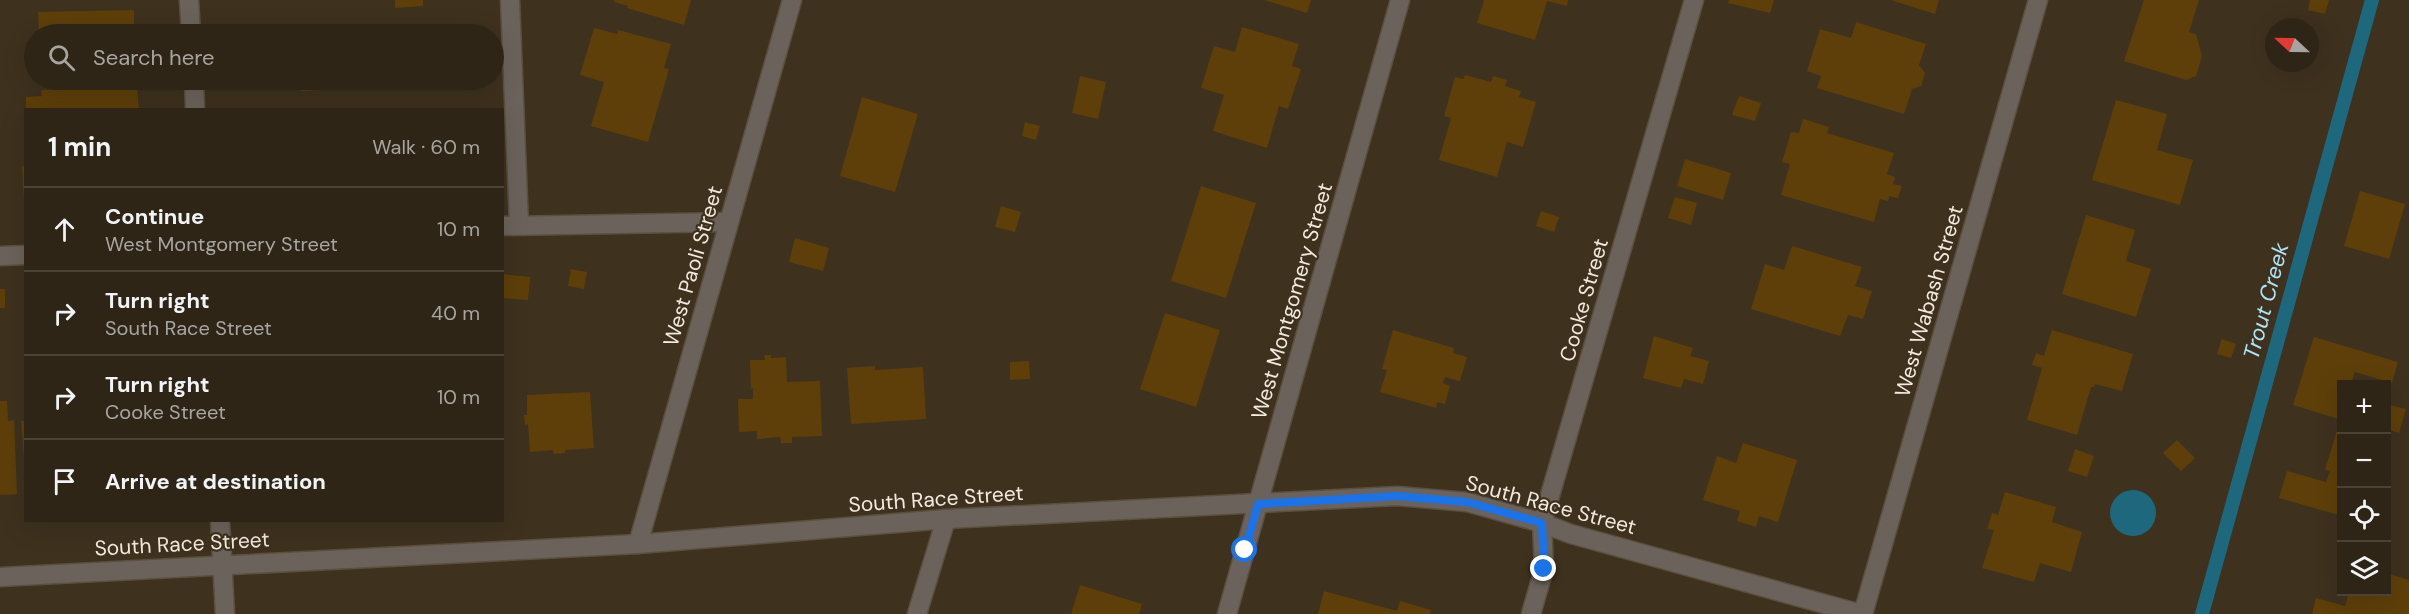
<!DOCTYPE html>
<meta charset="utf-8">
<style>
:root{--surface:#2e2516;--page:#3a3123;--text:#f1f3f6;--muted:#a7a5a1;--line:#494235}
body{margin:0;font-family:"DM Sans",sans-serif;background:var(--page);color:var(--text)}
.controls{position:absolute;right:18px;bottom:18px;display:grid;overflow:hidden;border-radius:0px;box-shadow:0 6px 24px #0002}
.controls button{width:54px;height:54px;display:grid;place-items:center;padding:0;border:0;border-bottom:2px solid var(--line);background:var(--surface);color:var(--text);font:30px sans-serif}
.compass{position:absolute;left:2265px;top:18px;width:54px;height:54px;border-radius:50%;background:var(--surface);box-shadow:0 6px 24px #0002;rotate:292deg}
.stop{position:absolute;width:18px;height:18px;margin:-14px;border:4px solid #1a73e8;border-radius:50%;background:#fff}
.stop.end{background:#1a73e8;border-color:#fff;box-shadow:0 2px 6px #0008}
.list{margin:0;padding:0;list-style:none}
h2{display:flex;justify-content:space-between;align-items:center;height:78px;margin:0;padding:0 24px;font-size:26px}
h2 small{font-size:20px;font-weight:400;color:var(--muted)}
.list li{display:grid;grid-template-columns:39px 1fr auto;gap:18px;align-items:center;box-sizing:border-box;height:84px;padding:0 24px;border-top:2px solid var(--line)}
.list b{display:block;font-size:22px;white-space:nowrap}
.list p{margin:0;font-size:20px;white-space:nowrap;color:var(--muted)}
.list em{font-size:20px;font-style:normal;color:var(--muted)}
.icon{flex:none;width:33px;height:33px;fill:none;stroke:currentColor;stroke-width:2;stroke-linecap:round;stroke-linejoin:round}
.map{position:relative;flex:none;width:2409px;height:614px;overflow:hidden}
.search{position:absolute;background:var(--surface);box-shadow:0 6px 24px #0002;left:24px;top:24px;width:480px;height:66px;display:flex;align-items:center;gap:15px;box-sizing:border-box;padding:0 21px;border-radius:33px;color:var(--muted);font-size:22px}
.panel{position:absolute;background:var(--surface);box-shadow:0 6px 24px #0002;left:24px;top:108px;width:480px;height:414px;border-radius:0px}
.map>svg:first-child{display:block}
</style>
<div class="map">
<svg width="2409" height="614" viewBox="0 0 2409 614">
<rect width="100%" height="100%" fill="#3e311e"/>
<circle fill="#1e687d" cx="2133" cy="513" r="23"/>
<g fill="none" stroke-linecap="round" stroke-linejoin="round">
<path stroke="#1e687d" stroke-width="14" d="M2202,614L2372,0"/>
</g>
<g fill="#5e3f0a">
<path d="M395,0H423V6L395,8Z"/>
<path d="M614,0H691L684,25L627,8L628,6L614,2Z"/>
<path d="M1264,0H1311L1307,13Z"/>
<path d="M1484,0H1568L1567,6L1547,1L1535,40L1477,23Z"/>
<path d="M1729,0H1774L1770,13L1728,3Z"/>
<path d="M1891,0H1939L1935,14Z"/>
<path d="M2144,0H2199L2189,32L2196,34L2202,56L2196,76L2186,80L2124,61Z"/>
<path d="M2310,0H2329L2325,14L2308,10Z"/>
<path d="M134,10V34H39L38,12Z"/>
<path d="M1856,22L1926,44L1919,65L1925,73L1921,86L1912,89L1904,114L1817,88L1821,76L1807,71L1820,29L1851,38Z"/>
<path d="M431,27L432,34H334V33Z"/>
<path d="M1242,27L1299,44L1292,66L1301,69L1288,109L1279,106L1267,148L1213,131L1224,95L1201,88L1214,46L1235,52Z"/>
<path d="M594,28L617,34L618,30L671,44L664,68L669,69L648,142L591,126L604,82L580,75Z"/>
<path d="M1465,75L1491,82L1493,76L1507,80L1505,86L1521,91L1519,97L1536,102L1523,147L1507,142L1497,177L1439,160L1451,118L1444,116L1455,77L1463,79Z"/>
<path d="M1080,76L1106,82L1098,119L1072,113Z"/>
<path d="M301,80H435V84L301,91Z"/>
<path d="M137,85L139,110H26V97L42,96L41,90Z"/>
<path d="M1739,96L1761,103L1755,121L1732,115Z"/>
<path d="M862,97L918,114L895,192L840,176Z"/>
<path d="M2116,100L2167,114L2157,150L2193,160L2180,205L2092,180Z"/>
<path d="M1803,119L1829,127L1827,133L1894,153L1887,174L1895,177L1893,184L1902,186L1898,198L1889,196L1888,201L1880,199L1874,222L1781,195L1790,164L1782,162L1791,132L1799,133Z"/>
<path d="M1025,122L1040,126L1036,140L1022,136Z"/>
<path d="M1685,159L1731,173L1723,200L1677,186Z"/>
<path d="M22,166H26V203H24Z"/>
<path d="M1201,186L1256,203L1226,298L1171,281Z"/>
<path d="M2360,191L2405,204L2389,259L2344,246Z"/>
<path d="M1675,197L1697,203L1691,225L1668,218Z"/>
<path d="M1001,206L1021,212L1015,232L995,227Z"/>
<path d="M1541,211L1559,217L1554,232L1536,226Z"/>
<path d="M2086,215L2135,230L2126,261L2151,269L2136,317L2062,294Z"/>
<path d="M795,238L829,248L823,271L789,262Z"/>
<path d="M1792,246L1862,267L1855,286L1872,291L1863,319L1848,315L1840,336L1751,309L1765,264L1784,270Z"/>
<path d="M571,269L587,272L584,289L568,286Z"/>
<path d="M502,274L530,277L528,300L502,298Z"/>
<rect x="0" y="289" width="5" height="19"/>
<path d="M1165,313L1220,330L1196,407L1140,389Z"/>
<path d="M1393,330L1454,348L1453,353L1467,357L1460,381L1445,377L1443,383L1450,386L1445,404L1437,402L1436,408L1380,392L1387,370L1382,369Z"/>
<path d="M2052,330L2133,354L2122,391L2095,384L2094,387H2091L2077,435L2027,420L2042,368L2032,365L2036,353L2044,356Z"/>
<path d="M1654,336L1693,348L1690,356L1709,361L1703,384L1684,379L1681,388L1643,378Z"/>
<path d="M2314,337L2398,362L2392,383L2355,372L2351,384H2342V420L2293,405Z"/>
<path d="M2222,339L2236,344L2231,358L2217,354Z"/>
<path d="M764,355H771V358L786,357L787,382L820,381L822,436L792,437V443H781L780,437L757,439V431L739,432L738,399H753V388L751,389L750,360H765Z"/>
<path d="M1029,361L1030,379L1010,380V362Z"/>
<path d="M875,366V370L923,367L926,419L851,424L847,368Z"/>
<path d="M590,392L594,448L565,450V453L554,454L553,450L530,452L528,424L525,425L524,415H527V395Z"/>
<path d="M0,401H7L8,421L14,420L17,494L0,495Z"/>
<path d="M2389,405L2406,409L2399,433L2386,429Z"/>
<path d="M21,421H26V458H24Z"/>
<path d="M2337,430L2342,431V516L2279,498L2287,471L2326,482L2330,471L2325,470Z"/>
<path d="M2177,440L2195,458L2181,471L2163,453Z"/>
<path d="M1743,443L1797,460L1778,522L1759,516L1756,527L1737,521L1740,511L1703,500L1717,456L1736,463Z"/>
<path d="M2075,449L2094,456L2087,477L2068,471Z"/>
<path d="M2005,492L2056,507L2052,522L2082,532L2071,572L2040,563L2034,582L1982,568L1994,530L1987,529L1992,513L1998,515Z"/>
<path d="M2386,573L2409,580V614H2312L2316,598L2345,606L2349,592H2386Z"/>
<path d="M1080,585L1142,604L1139,614H1071Z"/>
<path d="M1324,591L1397,611L1400,601L1431,610L1430,614H1318Z"/>
</g>
<g fill="none" stroke-linecap="round" stroke-linejoin="round">
<g stroke="#5b4f3d" stroke-width="21">
<g id="minor">
<path d="M189,0L191,34"/>
<path d="M510,0L519,225"/>
<path d="M194,80L195,110"/>
<path d="M502,226L729,222"/>
<path d="M0,256L26,255"/>
<path d="M220,520L225,614"/>
<path d="M638,544L792,0"/>
<path d="M0,577L638,544L946,519L1397,496L1467,502L1542,523L1571,534L1861,614"/>
<path d="M917,614L946,519"/>
<path d="M1227,614L1400,0"/>
<path d="M1531,614L1544,569L1542,523L1694,0"/>
<path d="M1863,614L2038,0"/>
</g>
</g>
<use href="#minor" stroke="#6b635b" stroke-width="18"/>
</g>
<g fill="none" stroke-linecap="round" stroke-linejoin="round">
<path stroke="#1a73e8" stroke-width="8" d="M1245,550L1258,504L1397,496L1467,502L1542,523L1544,569"/>
</g>
<g text-anchor="middle" dominant-baseline="central" stroke-width="4.5" stroke-linejoin="round" paint-order="stroke">
<g font-size="21" fill="#f2eade" stroke="#3e311e">
<text transform="translate(693 266) rotate(-74)">West Paoli Street</text>
<text transform="translate(1584 300) rotate(-74)">Cooke Street</text>
<text transform="translate(1292 301) rotate(-74)">West Montgomery Street</text>
<text transform="translate(1929 301) rotate(-74)">West Wabash Street</text>
<text transform="translate(936 499) rotate(-4)">South Race Street</text>
<text transform="translate(1551 505) rotate(15)">South Race Street</text>
<text transform="translate(182 544) rotate(-3)">South Race Street</text>
</g>
<g font-size="22" font-style="italic" fill="#ace4f8" stroke="#3e311e">
<text transform="translate(2266 301) rotate(-75)">Trout Creek</text>
</g>
</g>
</svg>
<div class="controls">
<button>+</button>
<button>−</button>
<button><svg class="icon" aria-label="locate" viewBox="0 0 24 24"><circle cx="12" cy="12" r="6"/><path d="M12 2v4M12 18v4M2 12h4M18 12h4"/></svg></button>
<button><svg class="icon" aria-label="layers" viewBox="0 0 24 24"><path d="M12 4l9 5-9 5-9-5zM3 14l9 5 9-5"/></svg></button>
</div>
<svg class="compass" viewBox="-18 -18 36 36"><path d="M0-13l5 13h-10z" fill="#e53935"/><path d="M0 13l5-13h-10z" fill="#a7a5a1"/></svg>
<div class="stop" style="left:1245px;top:550px"></div>
<div class="stop end" style="left:1544px;top:569px"></div>
<div class="search"><svg class="icon" aria-label="search" viewBox="0 0 24 24"><circle cx="10" cy="10" r="6"/><path d="M15 15l6 6"/></svg>Search here</div>
<section class="panel">
<h2>1 min<small>Walk · 60 m</small></h2>
<ul class="list">
<li><svg class="icon" aria-label="ahead" viewBox="0 0 24 24"><path d="M12 20V5M6 11l6-6 6 6"/></svg><div><b>Continue</b><p>West Montgomery Street</p></div><em>10 m</em></li>
<li><svg class="icon" aria-label="right" viewBox="0 0 24 24"><path d="M7 20v-9h11M14 6l5 5-5 5"/></svg><div><b>Turn right</b><p>South Race Street</p></div><em>40 m</em></li>
<li><svg class="icon" aria-label="right" viewBox="0 0 24 24"><path d="M7 20v-9h11M14 6l5 5-5 5"/></svg><div><b>Turn right</b><p>Cooke Street</p></div><em>10 m</em></li>
<li><svg class="icon" aria-label="arrive" viewBox="0 0 24 24"><path d="M6 21V4h12l-3 4 3 4H6"/></svg><div><b>Arrive at destination</b></div></li>
</ul>
</section>
</div>
